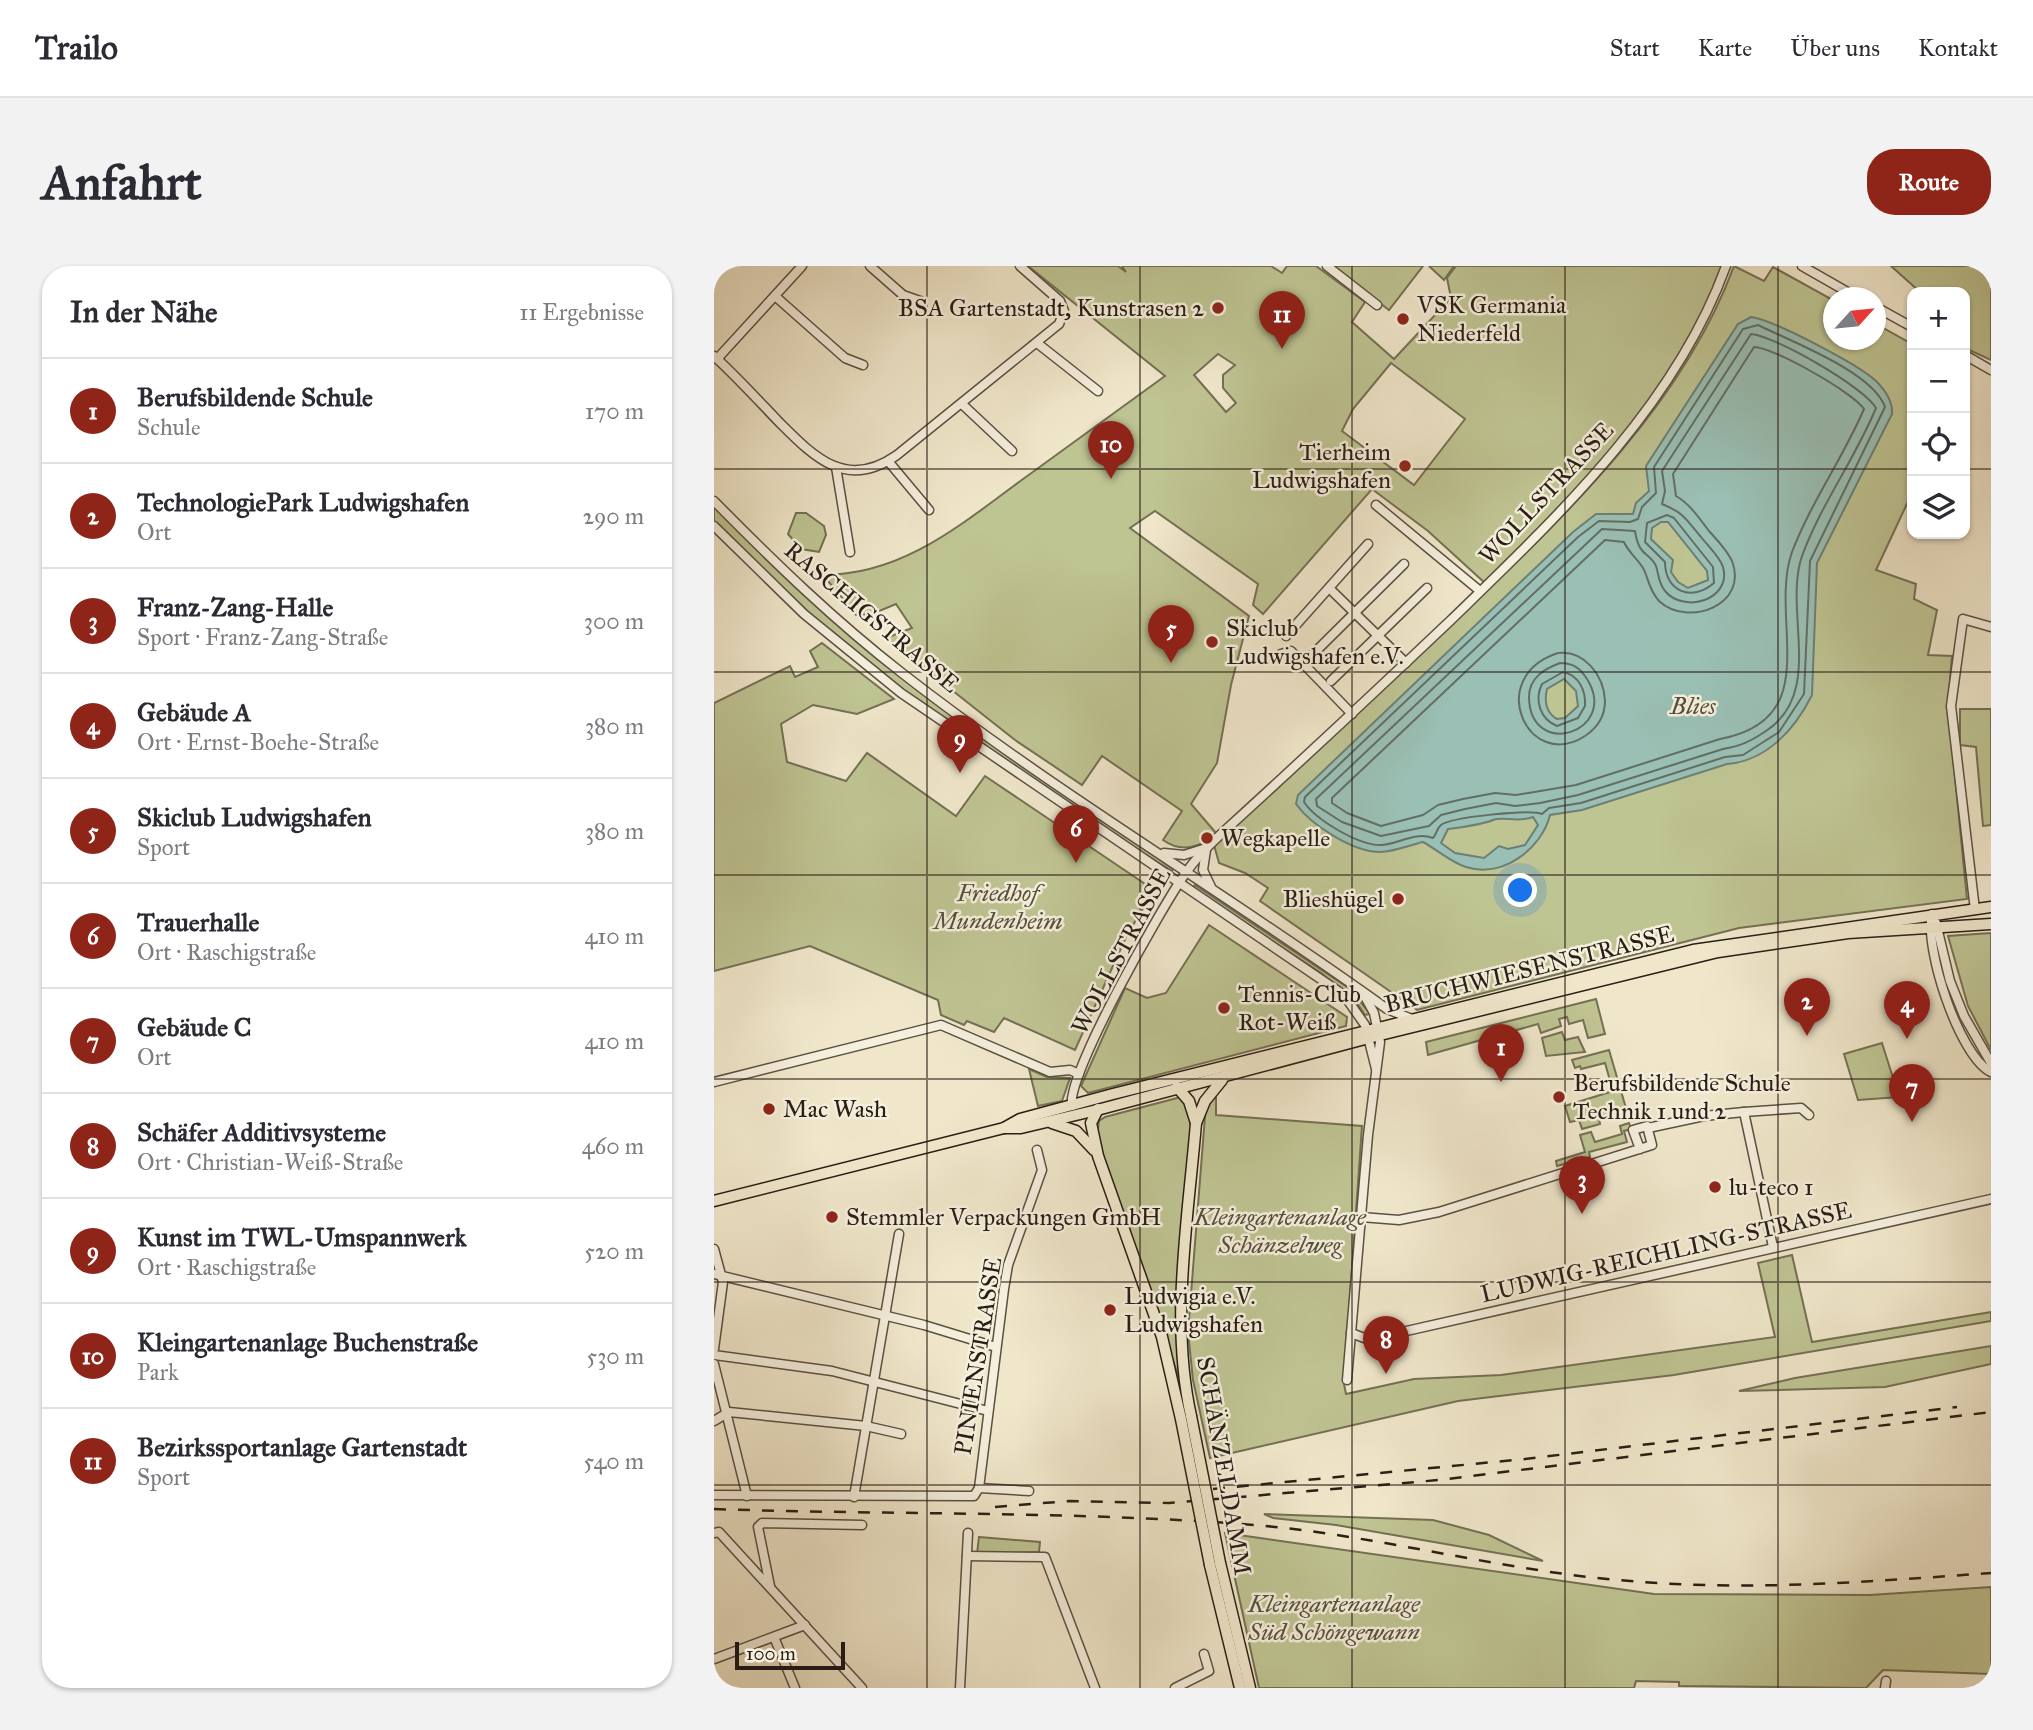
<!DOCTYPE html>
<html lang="de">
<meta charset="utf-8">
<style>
:root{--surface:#fff;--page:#f2f2f3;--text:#2b2b33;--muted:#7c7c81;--line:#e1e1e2;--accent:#8f2418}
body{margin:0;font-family:"IM FELL Great Primer",serif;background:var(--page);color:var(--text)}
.controls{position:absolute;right:21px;top:21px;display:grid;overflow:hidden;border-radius:14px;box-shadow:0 2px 5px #0004}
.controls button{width:63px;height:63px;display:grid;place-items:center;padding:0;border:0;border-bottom:2px solid var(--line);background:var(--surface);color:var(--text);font:35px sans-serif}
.compass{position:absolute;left:1109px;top:21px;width:63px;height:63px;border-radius:50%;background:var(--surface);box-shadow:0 2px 5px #0004;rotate:63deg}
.scale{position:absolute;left:21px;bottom:18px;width:110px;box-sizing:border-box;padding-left:7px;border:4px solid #291d15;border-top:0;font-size:19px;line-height:24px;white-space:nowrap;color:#291d15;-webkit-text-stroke:5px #f5efdd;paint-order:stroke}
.you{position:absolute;left:807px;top:625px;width:24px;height:24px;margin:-18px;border:5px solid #fff;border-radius:50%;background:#1a73e8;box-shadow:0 0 0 10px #1a73e833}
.badge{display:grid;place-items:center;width:46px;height:46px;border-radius:50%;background:var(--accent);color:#fff;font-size:23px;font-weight:700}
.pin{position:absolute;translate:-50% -58px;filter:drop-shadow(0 2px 4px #0008)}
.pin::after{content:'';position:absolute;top:37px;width:24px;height:21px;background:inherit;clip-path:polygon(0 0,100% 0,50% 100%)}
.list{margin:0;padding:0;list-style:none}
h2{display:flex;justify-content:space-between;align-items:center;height:91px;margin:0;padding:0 28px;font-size:30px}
h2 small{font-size:23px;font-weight:400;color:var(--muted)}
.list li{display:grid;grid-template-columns:46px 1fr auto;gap:21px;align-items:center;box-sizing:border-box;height:105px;padding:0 28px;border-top:2px solid var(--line)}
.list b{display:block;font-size:26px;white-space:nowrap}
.list p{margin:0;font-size:23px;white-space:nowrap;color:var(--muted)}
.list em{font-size:23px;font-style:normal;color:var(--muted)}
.icon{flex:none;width:38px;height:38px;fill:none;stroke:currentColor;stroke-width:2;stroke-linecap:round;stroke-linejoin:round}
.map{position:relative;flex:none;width:1277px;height:1422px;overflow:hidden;border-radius:28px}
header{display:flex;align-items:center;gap:42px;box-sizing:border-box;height:98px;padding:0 35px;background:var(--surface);border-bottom:2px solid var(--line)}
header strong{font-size:33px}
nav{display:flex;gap:38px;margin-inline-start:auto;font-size:24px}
.intro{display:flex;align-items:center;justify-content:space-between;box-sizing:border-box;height:168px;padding:0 42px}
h1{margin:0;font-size:49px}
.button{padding:18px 32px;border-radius:28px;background:var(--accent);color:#fff;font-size:24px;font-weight:700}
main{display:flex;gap:42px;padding:0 42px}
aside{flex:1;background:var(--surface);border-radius:28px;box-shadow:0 2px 5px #0004}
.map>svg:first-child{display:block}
</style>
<header>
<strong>Trailo</strong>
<nav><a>Start</a><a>Karte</a><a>Über uns</a><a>Kontakt</a></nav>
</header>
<div class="intro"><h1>Anfahrt</h1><a class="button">Route</a></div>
<main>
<aside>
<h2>In der Nähe<small>11 Ergebnisse</small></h2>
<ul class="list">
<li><span class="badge">1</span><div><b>Berufsbildende Schule</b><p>Schule</p></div><em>170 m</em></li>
<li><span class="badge">2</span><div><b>TechnologiePark Ludwigshafen</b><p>Ort</p></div><em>290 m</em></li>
<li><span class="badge">3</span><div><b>Franz-Zang-Halle</b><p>Sport · Franz-Zang-Straße</p></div><em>300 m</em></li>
<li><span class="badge">4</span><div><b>Gebäude A</b><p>Ort · Ernst-Boehe-Straße</p></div><em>380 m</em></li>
<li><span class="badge">5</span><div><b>Skiclub Ludwigshafen</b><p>Sport</p></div><em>380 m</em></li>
<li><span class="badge">6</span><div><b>Trauerhalle</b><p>Ort · Raschigstraße</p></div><em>410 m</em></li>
<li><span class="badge">7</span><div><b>Gebäude C</b><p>Ort</p></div><em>410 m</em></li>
<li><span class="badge">8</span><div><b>Schäfer Additivsysteme</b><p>Ort · Christian-Weiß-Straße</p></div><em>460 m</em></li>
<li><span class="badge">9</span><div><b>Kunst im TWL-Umspannwerk</b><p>Ort · Raschigstraße</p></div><em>520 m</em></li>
<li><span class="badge">10</span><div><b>Kleingartenanlage Buchenstraße</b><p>Park</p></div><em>530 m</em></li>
<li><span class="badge">11</span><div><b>Bezirkssportanlage Gartenstadt</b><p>Sport</p></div><em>540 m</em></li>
</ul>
</aside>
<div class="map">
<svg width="1277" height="1422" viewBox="0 0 1277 1422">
<rect width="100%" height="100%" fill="#f0e7cb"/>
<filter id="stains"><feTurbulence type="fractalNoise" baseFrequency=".00286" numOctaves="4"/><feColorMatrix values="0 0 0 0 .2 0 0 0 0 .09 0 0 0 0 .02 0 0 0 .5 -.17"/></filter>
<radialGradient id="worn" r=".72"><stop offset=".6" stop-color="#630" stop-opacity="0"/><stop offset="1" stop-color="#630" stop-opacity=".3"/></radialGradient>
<g fill="#bfc493" stroke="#747054" stroke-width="2" fill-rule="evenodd">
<path d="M314,0H404L412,6L408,0H557L568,7L573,0H602L651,36L638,56L680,93L737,32L733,12L742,0H1008C962,127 863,222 771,317L714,265L658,223L549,348L539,339L544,318L441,245L416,262L535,350L517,419L503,497L477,538L502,567C487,582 467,587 449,574L468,545L388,490L368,519L301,474L172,372L198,362L182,338L158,348L142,349L109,309C192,309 252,254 316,208C361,175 406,143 451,110ZM504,88L521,99L509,109V122L522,137L512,146L480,109ZM677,97L751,153L700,219L628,165L639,143Z"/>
<path d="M618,0H709L675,44Z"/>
<path d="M715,0H740L730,14Z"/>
<path d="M1020,0L1050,15L1059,1L1119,34L1120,74H1162V58L1198,78V227L1162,304L1202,318L1200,333L1223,344L1214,389L1238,390L1234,440L1253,633L1025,662L703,744L546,635L554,622L531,607L505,597L500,579C580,506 659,433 737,359C845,255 967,144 1020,0Z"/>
<path d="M1177,0H1277V94L1251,82V26H1206Z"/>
<path d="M0,235L56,291L189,407L385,545L376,558L241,467L110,365L0,260Z"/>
<path d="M82,247H92L110,260L112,269L105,286L87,283L74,268Z"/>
<path d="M108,377L180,433L143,448L99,439L67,458L73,496L132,515L153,487L242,550L271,510L440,624L413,669L361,784L290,752L280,766L253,755L250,759L227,749L224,734L96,680L0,705V437L76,400L81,411L104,401L96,385Z"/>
<path d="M1246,443H1277V559L1269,560L1262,481L1246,479Z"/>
<path d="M385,551L459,603L458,605L379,556Z"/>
<path d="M481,619L636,723L656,748L651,749L641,734L607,707L478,622Z"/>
<path d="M495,659L633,751L632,760L374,827L367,820L411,722L433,732L452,727Z"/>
<path d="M1277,667V784L1254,740L1234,670Z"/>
<path d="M882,733L891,768L874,772L869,754L855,758L853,751L845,753L847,760L827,767L824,758L714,789L712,776Z"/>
<path d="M848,766L851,774L864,771L871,786L832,790L828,772Z"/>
<path d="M1168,777L1185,831L1144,834L1130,788Z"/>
<path d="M895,784L914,849L909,845L885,852L886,858L868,863L865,854L856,856L851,840L899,825L891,797L867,803L866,800L861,802L858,794Z"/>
<path d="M315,803L333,811L356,812L348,835L324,840Z"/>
<path d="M502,824V849L648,860L630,1118L632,1128L700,1113L787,1109L1061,1071L1044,997L1078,989L1098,1076L1277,1046V1055L960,1109L744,1135L496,1192L479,1114L474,1066L493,825Z"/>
<path d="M467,831L479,853L462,1041L465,1112L383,871L385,855L391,851Z"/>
<path d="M915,857L917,863L910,865L913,876L875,886L876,891L843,900L842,895L871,886L866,869L877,866L881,876L908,868L906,860Z"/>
<path d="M1277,1080V1098L1171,1121L1025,1125L1081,1112Z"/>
<path d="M550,1248L719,1254L775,1269L829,1295L622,1259L559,1252Z"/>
<path d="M511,1267L940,1328L1156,1329L1277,1321V1408L1169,1404L1152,1422L965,1420V1416L922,1415L920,1422H545Z"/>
<path d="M265,1271L326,1276L325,1286L263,1288Z"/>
</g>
<path fill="#9ac0b5" stroke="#6d7f75" stroke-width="2" fill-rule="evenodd" d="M1037,51C1060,54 1145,99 1162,115C1171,124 1179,135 1178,148L1103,297L1098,429C1081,463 1053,495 1013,498L868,544L836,549C828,582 789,613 752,601C738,597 722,583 709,576C696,579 680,586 666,586C639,586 597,559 582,538L584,529L859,266L882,248H919L922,237L935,225L932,200L1024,58ZM947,256H954L993,305L994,314L974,322L964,316L957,306L959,294L937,273L938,262ZM850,413L862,425L864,440L851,452L843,453C832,447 830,435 833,423ZM819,551L824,559L811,579L794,583L785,580L770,592L741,587L727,577L734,563C749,561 767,559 779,554C789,550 805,557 819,551Z"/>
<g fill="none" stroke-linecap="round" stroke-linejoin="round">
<g stroke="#626e65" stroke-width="2">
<path d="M1044,59C1076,75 1159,106 1171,141L1096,295L1090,428L1065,466L1029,489L1011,491L867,537L835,542L828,548C817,543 737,551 727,559C722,563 723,568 719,572C700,565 684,579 666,579C644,579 602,554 590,536L591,531L864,271L885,255L916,256L924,253L928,241L942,227L940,201L1029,63Z"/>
<path d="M1037,68C1061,70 1150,121 1162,142C1141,193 1107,238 1088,290C1069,345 1111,426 1052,465C1037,475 1027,480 1009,483L864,529L826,537L801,540L782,537L751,543L727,549L715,560L667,570L628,556L603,540L602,533L888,263L921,265C925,292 936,286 942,300C945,309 944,316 951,325C970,348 1018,334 1009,301C1006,291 994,280 987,271C971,252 970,247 948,238L951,225L948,205Z"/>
<path d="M1040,81C1059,81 1140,127 1150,143C1129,192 1097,236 1078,286C1054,354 1113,453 1006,473L862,519L802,529L781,527L749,533L724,539L709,549L667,560L633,547L618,537V532L891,274L910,276C915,288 927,295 931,306C935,317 937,326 945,335C974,362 1035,339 1018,295C1013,284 1003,274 995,265C985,252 976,238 962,230L959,208Z"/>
<path d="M953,249L960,252L999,301L1000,317C978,336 951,326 951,296L931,276L933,257Z"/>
<path d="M844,387C870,384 890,409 891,435C891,450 883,462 871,470C814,507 770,411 844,387Z"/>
<path d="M846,397C859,397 866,402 873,413C906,466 816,495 815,431C815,412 830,403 846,397Z"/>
<path d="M849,406C865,409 872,425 871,440L864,452L843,460C826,453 820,434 828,418Z"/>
</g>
<g stroke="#5b5042" stroke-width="11">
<g id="minor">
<path d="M156,0L189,29L206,35"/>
<path d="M613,0L663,39"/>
<path d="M1088,0L1144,32"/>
<path d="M61,30L131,92L149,99"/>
<path d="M1162,41L1198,61"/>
<path d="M323,77L384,125"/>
<path d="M1251,89L1277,104"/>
<path d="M0,90C22,110 43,133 64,155C100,191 132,225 183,189L345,58L350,45L346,35L306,0"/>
<path d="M3,93L88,0"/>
<path d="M248,138L298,185"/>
<path d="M174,195L215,244"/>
<path d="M122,201L136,286"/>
<path d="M0,235C60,296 121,355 188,407C343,528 514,628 673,743L698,753"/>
<path d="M662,239L766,325"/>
<path d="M0,260L90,348L187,427L630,729L651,759L662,803"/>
<path d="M615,322L692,397"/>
<path d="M572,370L654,278"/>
<path d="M567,388L577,385L638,448"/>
<path d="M595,392L690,298"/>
<path d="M617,415L713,322"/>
<path d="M492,584L489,604L497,621"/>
<path d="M450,587L470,589L489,583"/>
<path d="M1261,644L1237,440L1249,353L1277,361"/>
<path d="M1218,648C1210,682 1245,790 1277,806"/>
<path d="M1222,657L1236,715L1250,750L1277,797"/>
<path d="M0,816L227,759L336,806L356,804L365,808"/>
<path d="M358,840C351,811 449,639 471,608C481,593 494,580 507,568C585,497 661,426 737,354C842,252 961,141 1012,0"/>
<path d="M934,862L990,850L1030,846"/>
<path d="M647,951L685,954L725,946L938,879L933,860L919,864L926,883"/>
<path d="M1059,981L1030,846L1087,842L1095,849"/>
<path d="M0,983L9,1016L0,1083"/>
<path d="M0,1008L210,1059L282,1081"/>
<path d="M637,1067L653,1073L688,1066L1277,933"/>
<path d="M0,1089L118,1105L274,1145"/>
<path d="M0,1098L33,1230"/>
<path d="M633,1114L654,869L666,776L660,747L649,727"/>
<path d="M0,1155L15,1146L152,1160L187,1168"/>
<path d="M265,1222L290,1023L294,999L328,904L323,884"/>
<path d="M0,1229L260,1230L265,1222L315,1225"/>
<path d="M140,1231L185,968"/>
<path d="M0,1267L5,1266L148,1422"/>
<path d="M253,1290L331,1291L381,1422"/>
<path d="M56,1320L44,1261L48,1257L148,1259"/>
<path d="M60,1371L81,1422"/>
<path d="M0,1393L91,1359"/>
<path d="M246,1422L254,1267"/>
<path d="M461,1422L495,1405L490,1388"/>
<path d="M1171,1422L1172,1415"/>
</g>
</g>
<g stroke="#291d15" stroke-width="13">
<g id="major">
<path d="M463,821L475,835L482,857"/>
<path d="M384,843L377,857L384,890L448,1071L467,1153"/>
<path d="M338,857L362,865L380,884"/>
<path d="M290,862H307L383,844L666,769L1004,686L1134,667L1277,658"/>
<path d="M0,935L290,862L306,853L399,828L979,684L1277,641"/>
<path d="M477,1150C456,1055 474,954 482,857L491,835L508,814"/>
<path d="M506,1297L536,1422"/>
<path d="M496,1299L526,1422"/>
</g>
</g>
<use href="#minor" stroke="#f5efdd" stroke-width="8"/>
<use href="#major" stroke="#f0e7cb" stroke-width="10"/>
<g stroke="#291d15" stroke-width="2.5" stroke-dasharray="12 12" stroke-linecap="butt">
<path d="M499,1223L811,1193L1243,1141"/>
<path d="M281,1241L355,1235L455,1237L725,1214L1277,1146"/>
<path d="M0,1243C176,1249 353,1245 528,1258C655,1267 778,1303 904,1314C1029,1326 1152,1316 1277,1307"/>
</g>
<g stroke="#291d15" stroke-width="13" stroke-linecap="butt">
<g id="major-bridge">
<path d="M477,1150L506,1297"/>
<path d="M467,1153L496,1299"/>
</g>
</g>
<use href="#major-bridge" stroke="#f0e7cb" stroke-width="10"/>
</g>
<path fill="none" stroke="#291d15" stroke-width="2" stroke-opacity="0.55" d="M213,0V1422M426,0V1422M638,0V1422M851,0V1422M1064,0V1422M0,203H1198M1251,203H1277M0,406H1277M0,609H1277M0,813H1277M0,1016H1277M0,1219H1277"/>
<g fill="#8f2418" stroke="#f5efdd" stroke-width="2.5">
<circle cx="504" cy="42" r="7"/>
<circle cx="689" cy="53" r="7"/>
<circle cx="691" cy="200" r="7"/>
<circle cx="498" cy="376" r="7"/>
<circle cx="493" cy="572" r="7"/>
<circle cx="684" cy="633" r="7"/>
<circle cx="510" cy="742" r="7"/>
<circle cx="845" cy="831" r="7"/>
<circle cx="55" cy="843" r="7"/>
<circle cx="1001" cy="921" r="7"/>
<circle cx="118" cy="951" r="7"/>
<circle cx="396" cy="1044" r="7"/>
</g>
<g text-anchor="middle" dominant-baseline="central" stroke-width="5" stroke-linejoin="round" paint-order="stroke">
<g font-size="24" fill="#291d15" stroke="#f5efdd" text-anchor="start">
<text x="703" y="39">VSK Germania<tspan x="703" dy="28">Niederfeld</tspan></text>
<text x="490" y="42" text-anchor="end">BSA Gartenstadt, Kunstrasen 2</text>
<text x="677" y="186" text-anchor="end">Tierheim<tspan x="677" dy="28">Ludwigshafen</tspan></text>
<text x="512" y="362">Skiclub<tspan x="512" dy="28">Ludwigshafen e.V.</tspan></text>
<text x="507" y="572">Wegkapelle</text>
<text x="670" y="633" text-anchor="end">Blieshügel</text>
<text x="524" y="728">Tennis-Club<tspan x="524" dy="28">Rot-Weiß</tspan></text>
<text x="859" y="817">Berufsbildende Schule<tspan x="859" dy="28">Technik 1 und 2</tspan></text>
<text x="69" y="843">Mac Wash</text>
<text x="1015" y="921">lu-teco 1</text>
<text x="132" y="951">Stemmler Verpackungen GmbH</text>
<text x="410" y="1030">Ludwigia e.V.<tspan x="410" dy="28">Ludwigshafen</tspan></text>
</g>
<g font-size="24" fill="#291d15" stroke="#f5efdd">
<text transform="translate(832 227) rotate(-47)">WOLLSTRASSE</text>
<text transform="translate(158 351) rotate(40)">RASCHIGSTRASSE</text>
<text transform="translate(407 685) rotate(-62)">WOLLSTRASSE</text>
<text transform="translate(815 703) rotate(-14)">BRUCHWIESENSTRASSE</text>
<text transform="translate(952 986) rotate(-13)">LUDWIG-REICHLING-STRASSE</text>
<text transform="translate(264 1090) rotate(-81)">PINIENSTRASSE</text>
<text transform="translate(510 1200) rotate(80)">SCHÄNZELDAMM</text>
</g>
<g font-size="24" font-style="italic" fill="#564f3b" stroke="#f5efdd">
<text x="979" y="440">Blies</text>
<text x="284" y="627">Friedhof<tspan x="284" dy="28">Mundenheim</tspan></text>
<text x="566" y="951">Kleingartenanlage<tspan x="566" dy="28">Schänzelweg</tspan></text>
<text x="620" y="1338">Kleingartenanlage<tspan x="620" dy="28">Süd Schöngewann</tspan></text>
</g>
</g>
<rect width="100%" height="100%" filter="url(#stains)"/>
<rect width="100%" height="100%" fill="url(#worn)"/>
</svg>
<div class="controls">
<button>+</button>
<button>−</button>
<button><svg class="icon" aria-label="locate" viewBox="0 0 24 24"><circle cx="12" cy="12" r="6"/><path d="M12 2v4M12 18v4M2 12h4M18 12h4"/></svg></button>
<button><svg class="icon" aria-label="layers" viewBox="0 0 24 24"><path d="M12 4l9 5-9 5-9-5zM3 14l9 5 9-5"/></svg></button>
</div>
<svg class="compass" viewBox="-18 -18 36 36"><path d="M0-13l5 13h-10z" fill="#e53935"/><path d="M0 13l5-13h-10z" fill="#7c7c81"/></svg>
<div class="scale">100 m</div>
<div class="you"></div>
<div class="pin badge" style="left:787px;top:816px">1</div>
<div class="pin badge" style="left:1093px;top:770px">2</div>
<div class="pin badge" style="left:868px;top:948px">3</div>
<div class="pin badge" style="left:1193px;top:773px">4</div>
<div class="pin badge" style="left:457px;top:397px">5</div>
<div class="pin badge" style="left:362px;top:597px">6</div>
<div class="pin badge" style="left:1198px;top:856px">7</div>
<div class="pin badge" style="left:672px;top:1108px">8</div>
<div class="pin badge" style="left:246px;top:507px">9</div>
<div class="pin badge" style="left:397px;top:213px">10</div>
<div class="pin badge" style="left:568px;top:83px">11</div>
</div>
</main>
